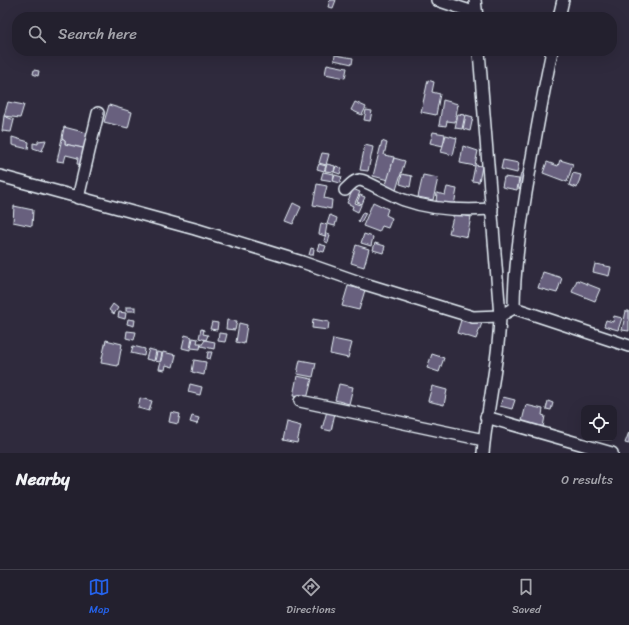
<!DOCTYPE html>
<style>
:root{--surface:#23202e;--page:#2f2d3a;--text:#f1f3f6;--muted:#a3a3aa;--line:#403e4a;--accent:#2563eb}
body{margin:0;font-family:Sriracha,sans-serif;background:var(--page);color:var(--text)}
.controls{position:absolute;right:12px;bottom:12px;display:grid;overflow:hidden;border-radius:8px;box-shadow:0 4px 16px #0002}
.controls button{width:36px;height:36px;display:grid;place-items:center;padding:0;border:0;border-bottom:1px solid var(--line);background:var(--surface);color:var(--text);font:20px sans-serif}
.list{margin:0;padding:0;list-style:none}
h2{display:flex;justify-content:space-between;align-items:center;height:52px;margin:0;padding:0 16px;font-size:17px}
h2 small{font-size:13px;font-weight:400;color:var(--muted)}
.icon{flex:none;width:22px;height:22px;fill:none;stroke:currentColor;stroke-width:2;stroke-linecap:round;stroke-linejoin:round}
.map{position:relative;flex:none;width:629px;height:453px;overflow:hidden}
.search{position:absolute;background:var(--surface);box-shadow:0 4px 16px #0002;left:12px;right:12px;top:12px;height:44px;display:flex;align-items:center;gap:10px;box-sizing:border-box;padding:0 14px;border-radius:16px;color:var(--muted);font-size:15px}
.sheet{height:116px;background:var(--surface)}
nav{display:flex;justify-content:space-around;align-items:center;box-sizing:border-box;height:56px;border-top:1px solid var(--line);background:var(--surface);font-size:11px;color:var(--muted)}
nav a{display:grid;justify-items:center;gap:2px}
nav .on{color:var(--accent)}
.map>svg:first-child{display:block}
</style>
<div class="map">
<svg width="629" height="453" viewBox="0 0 629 453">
<rect width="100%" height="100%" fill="#2f2a3d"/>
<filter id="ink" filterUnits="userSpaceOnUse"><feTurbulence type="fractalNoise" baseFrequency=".025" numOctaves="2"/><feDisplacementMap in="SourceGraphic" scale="8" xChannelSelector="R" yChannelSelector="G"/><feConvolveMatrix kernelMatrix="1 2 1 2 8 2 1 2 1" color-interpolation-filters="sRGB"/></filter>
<g filter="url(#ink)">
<g fill="#68617e" stroke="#e8f1f8">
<path d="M330,0H336L333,8L328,7Z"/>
<path d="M335,55L353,58L352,64L334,60Z"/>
<path d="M327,64L347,68L345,78L325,74Z"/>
<path d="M34,70L39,71L38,76L33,74Z"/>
<path d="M428,80L434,82L432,92L440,94L436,115L421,112Z"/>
<path d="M443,100L458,104L455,122L447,121L446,126L439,125Z"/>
<path d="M8,102L24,105L20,118L4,116Z"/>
<path d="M355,102L366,107L362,115L351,110Z"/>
<path d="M109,105L132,112L128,128L104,122Z"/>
<path d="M366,110L372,111L370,121L364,120Z"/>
<path d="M458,114L465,115L462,129L455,128Z"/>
<path d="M466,115L473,117L470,131L463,129Z"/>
<path d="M4,116L14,120L11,132L2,131Z"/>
<path d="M64,127L91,134L87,149L65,144V140L62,138Z"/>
<path d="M433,132L445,134L443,146L430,143Z"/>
<path d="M446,135L457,138L453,155L441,152Z"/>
<path d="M12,137L29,142L28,149L12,145Z"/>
<path d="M62,138L65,140V144L87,149L83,165L77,164L78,158L66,155L64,162L57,161Z"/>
<path d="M46,140L42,151L33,148V143L38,144V141Z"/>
<path d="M382,141L387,143L384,155L394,157L388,180L373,176Z"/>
<path d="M365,145L373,147L368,171L360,170Z"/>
<path d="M463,146L478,151L475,165L482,166L479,182L472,181L475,166L460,163Z"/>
<path d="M322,153L329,154L326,165L319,163Z"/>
<path d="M394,158L405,161L396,190L385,188Z"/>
<path d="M503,160L519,163L517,173L501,169Z"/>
<path d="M560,160L573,164L567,182L543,173L547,162L558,166Z"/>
<path d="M319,164L326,166L324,171L317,169Z"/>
<path d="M327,164L335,166L334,172L325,171Z"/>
<path d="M336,166L342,168L340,174L334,172Z"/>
<path d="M323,172L334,174L333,181L321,179Z"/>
<path d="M521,173L526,174L523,189L518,188Z"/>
<path d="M573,173L581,175L577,188L569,185Z"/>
<path d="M402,174L412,176L410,187L400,184Z"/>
<path d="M335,175L342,177L340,183L333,181Z"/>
<path d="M423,175L438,178L433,200L418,197Z"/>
<path d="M504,177L519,179L517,190L502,187Z"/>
<path d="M317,184L327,186L324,198L332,200L331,209L313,205Z"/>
<path d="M447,187L457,189L454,205L436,201L437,193L445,195Z"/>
<path d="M353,189L360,192L355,203L361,205L358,212L352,209L353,206L347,203Z"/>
<path d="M360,195L365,197L362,204L357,202Z"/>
<path d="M373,202L388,209L386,215L392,218L388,228L382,226L379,232L363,226Z"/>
<path d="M293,203L301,207L293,224L285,221Z"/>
<path d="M14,206L33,210L32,226L13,222Z"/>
<path d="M363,212L366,213L361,222L358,221Z"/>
<path d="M454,213L471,217L467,237L449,233Z"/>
<path d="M330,215L337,218L335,226L327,224Z"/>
<path d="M321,223L327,225L325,236L319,234Z"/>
<path d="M326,234L330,235L328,243L324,241Z"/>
<path d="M364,234L373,237L371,246L361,243Z"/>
<path d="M375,243L385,246L383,253L373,250Z"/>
<path d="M319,244L326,246L324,252L317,250Z"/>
<path d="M356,245L369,249L364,267L351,263Z"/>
<path d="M311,248L314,249L313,255H309Z"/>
<path d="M595,264L611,267L609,276L593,272Z"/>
<path d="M543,272L562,278L557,293L538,288Z"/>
<path d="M577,280L600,289L595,301L572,292Z"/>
<path d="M348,286L365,290L359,310L342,306Z"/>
<path d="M113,304L118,308L114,314L109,310Z"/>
<rect x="126" y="307" width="9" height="4"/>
<path d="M626,311H629V331L622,330Z"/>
<path d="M119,312L126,313L125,319L118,317Z"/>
<path d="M614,316L622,318L618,330L604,326L606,320L613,322Z"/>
<path d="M462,317L482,323L476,339L457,333Z"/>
<path d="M128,319L135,320L134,326L127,324Z"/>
<path d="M313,319L329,322L328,330L312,328Z"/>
<path d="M227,320L237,321L235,330L226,329Z"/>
<path d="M212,322L218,323L217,330L210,329Z"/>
<path d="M239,323L247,325L244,344L236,342Z"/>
<path d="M201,329L204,330L203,334L208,335L206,340L199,338Z"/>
<path d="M127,331L136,332L134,340L126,338Z"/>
<path d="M219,333L227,334L225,342L218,341Z"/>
<path d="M185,335L192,337L190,350L182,348Z"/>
<path d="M193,338L198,339L197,343H201L200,349L191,348Z"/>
<path d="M333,339L352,343L348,358L330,354Z"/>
<path d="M106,340L122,344L118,366L101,363Z"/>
<path d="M205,340L215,342L214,349L201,346Z"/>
<path d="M133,346L145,349L144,356L131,353Z"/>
<path d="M149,349L156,351L154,361L146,359Z"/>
<path d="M157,352L162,353L160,362L155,361Z"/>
<path d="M163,352L176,355L173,367L166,365L165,370L159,369Z"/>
<path d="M208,352H212L210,359L207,358Z"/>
<path d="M432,354L444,358L439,372L427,368Z"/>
<path d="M194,360L206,362L204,375L192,372Z"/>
<path d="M300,360L316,363L313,377L297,374Z"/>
<path d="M297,376L312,379L307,399L293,396Z"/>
<path d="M190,384L202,387L200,395L188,392Z"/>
<path d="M339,384L353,387L349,404L335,400Z"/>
<path d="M432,386L447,390L444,405L428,401Z"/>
<path d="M503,397L515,400L512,409L500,406Z"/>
<path d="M140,398L152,401L149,411L138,408Z"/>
<path d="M548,401L553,403L551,410L546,409Z"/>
<path d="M526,405L543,409L542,415L545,416L543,427L522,421Z"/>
<path d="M327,411L335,413L331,431L322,429Z"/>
<path d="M171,412L180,414L178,424L169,422Z"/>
<path d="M192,416L199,418L197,424L190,422Z"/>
<path d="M286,422L301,426L297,443L282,440Z"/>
<path d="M629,432V444L625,443Z"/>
</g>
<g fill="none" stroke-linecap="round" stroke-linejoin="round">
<g stroke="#e8f1f8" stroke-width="14">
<g id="minor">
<path d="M437,0L476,13"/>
<path d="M475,0L477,17"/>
<path d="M559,17L563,0"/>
<path d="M479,51L500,316C499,362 487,407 483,453"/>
<path d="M0,176L195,229L302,262L365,284L473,317L500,316L514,308C514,269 520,231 526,193C534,145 542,98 552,51"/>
<path d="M345,190C350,185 354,180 360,180C363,179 396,198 404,200C432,210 463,211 492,209"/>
<path d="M78,198L98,113"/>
<path d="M514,308L629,346"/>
<path d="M300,401L484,440"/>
<path d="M486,417L612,453"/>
</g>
</g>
<use href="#minor" stroke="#2f2a3d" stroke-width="11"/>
</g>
</g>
</svg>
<div class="controls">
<button><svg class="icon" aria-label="locate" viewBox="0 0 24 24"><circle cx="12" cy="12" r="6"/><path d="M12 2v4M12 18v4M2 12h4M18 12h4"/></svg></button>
</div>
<div class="search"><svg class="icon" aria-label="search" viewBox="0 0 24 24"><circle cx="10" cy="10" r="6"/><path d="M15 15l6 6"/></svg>Search here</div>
</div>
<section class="sheet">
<h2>Nearby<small>0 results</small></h2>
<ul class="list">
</ul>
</section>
<nav>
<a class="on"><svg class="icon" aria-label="map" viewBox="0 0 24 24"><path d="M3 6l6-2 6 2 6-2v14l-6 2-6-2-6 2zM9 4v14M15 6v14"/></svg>Map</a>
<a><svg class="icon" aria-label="directions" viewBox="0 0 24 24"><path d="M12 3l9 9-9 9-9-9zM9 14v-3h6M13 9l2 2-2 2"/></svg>Directions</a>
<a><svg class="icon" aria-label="saved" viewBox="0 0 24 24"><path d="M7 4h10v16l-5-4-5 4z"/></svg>Saved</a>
</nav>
